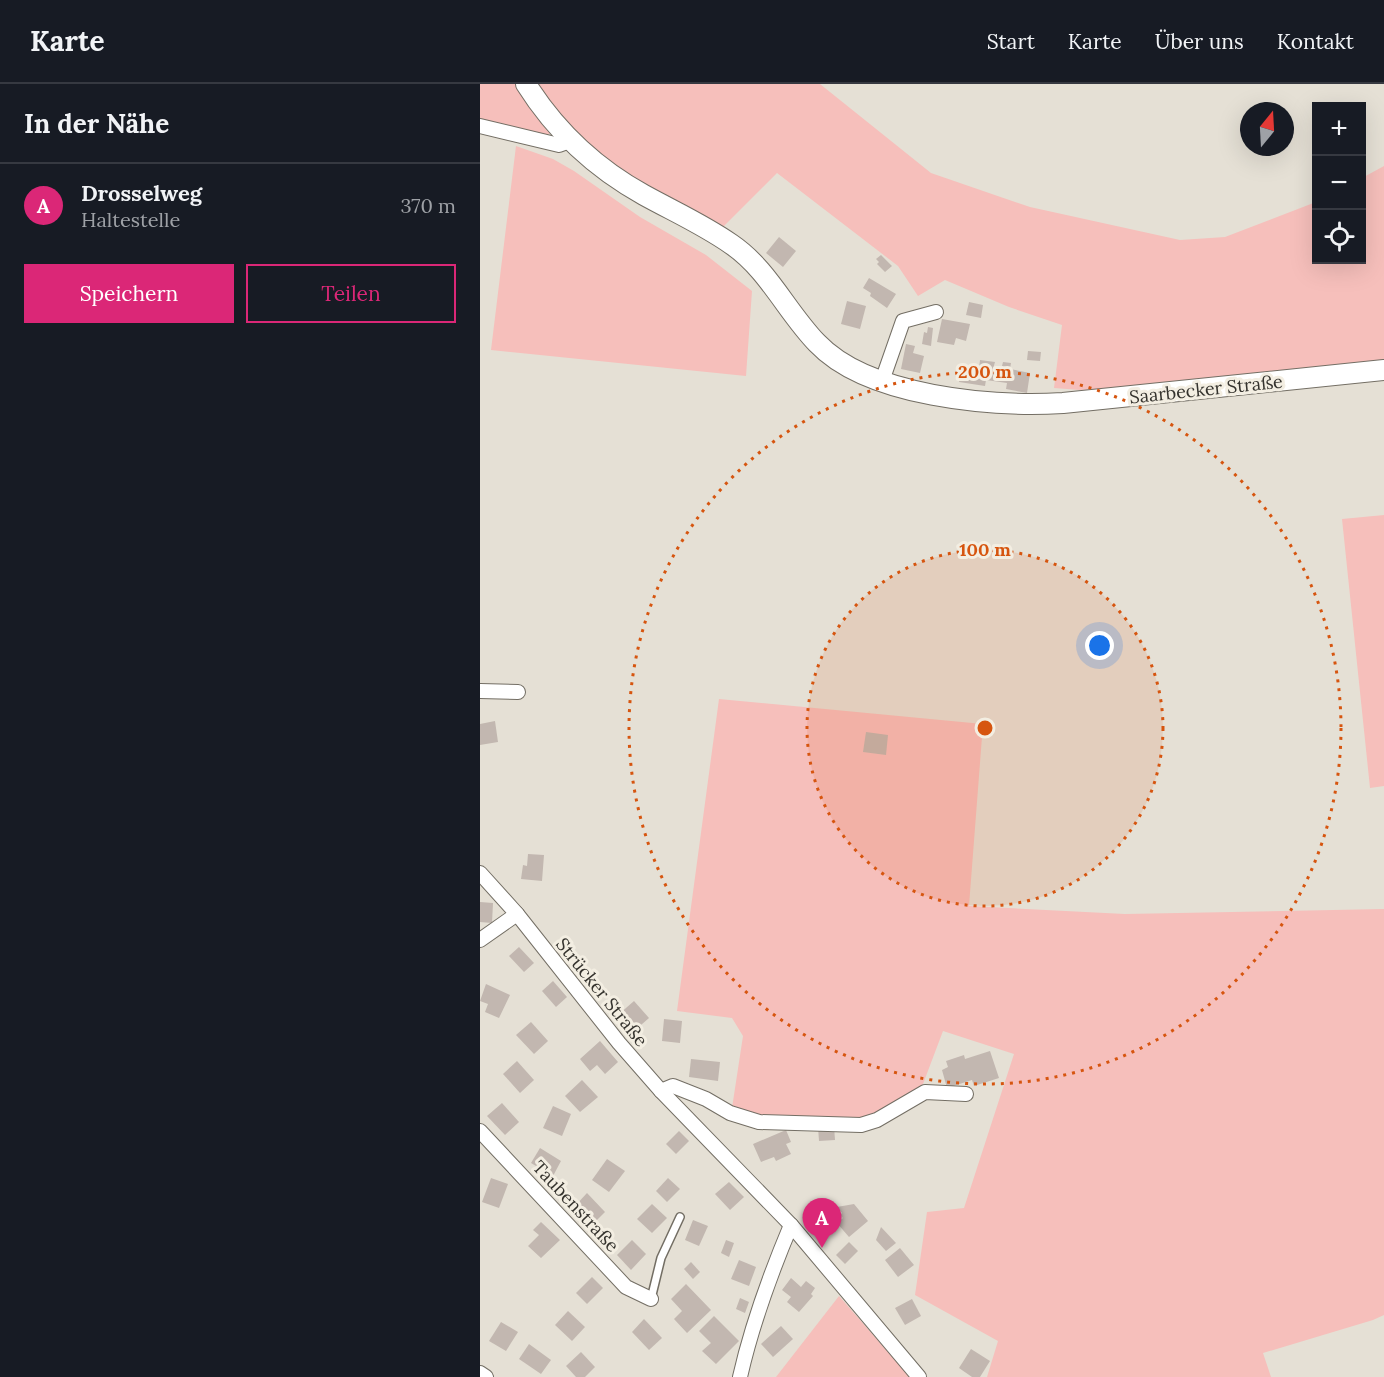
<!DOCTYPE html>
<html lang="de">
<meta charset="utf-8">
<style>
:root{--surface:#171b24;--page:#242831;--text:#f1f3f6;--muted:#9ea1a6;--line:#363941;--accent:#db2777}
body{margin:0;font-family:Lora,serif;background:var(--page);color:var(--text)}
.controls{position:absolute;right:18px;top:18px;display:grid;overflow:hidden;border-radius:0px;box-shadow:0 6px 24px #0002}
.controls button{width:54px;height:54px;display:grid;place-items:center;padding:0;border:0;border-bottom:2px solid var(--line);background:var(--surface);color:var(--text);font:30px sans-serif}
.compass{position:absolute;left:760px;top:18px;width:54px;height:54px;border-radius:50%;background:var(--surface);box-shadow:0 6px 24px #0002;rotate:18deg}
.you{position:absolute;left:620px;top:562px;width:21px;height:21px;margin:-15px;border:4px solid #fff;border-radius:50%;background:#1a73e8;box-shadow:0 0 0 9px #1a73e833}
.badge{display:grid;place-items:center;width:39px;height:39px;border-radius:50%;background:var(--accent);color:#fff;font-size:20px;font-weight:700}
.pin{position:absolute;translate:-50% -50px;filter:drop-shadow(0 2px 3px #0008)}
.pin::after{content:'';position:absolute;top:32px;width:21px;height:18px;background:inherit;clip-path:polygon(0 0,100% 0,50% 100%)}
.list{margin:0;padding:0;list-style:none}
h2{display:flex;justify-content:space-between;align-items:center;height:78px;margin:0;padding:0 24px;font-size:26px}
h2 small{font-size:20px;font-weight:400;color:var(--muted)}
.list li{display:grid;grid-template-columns:39px 1fr auto;gap:18px;align-items:center;box-sizing:border-box;height:84px;padding:0 24px;border-top:2px solid var(--line)}
.list b{display:block;font-size:22px;white-space:nowrap}
.list p{margin:0;font-size:20px;white-space:nowrap;color:var(--muted)}
.list em{font-size:20px;font-style:normal;color:var(--muted)}
.actions{display:flex;gap:12px;padding:18px 24px}
.actions a{flex:1;padding:14px 0;border:2px solid var(--accent);border-radius:0px;text-align:center;font-size:21px;color:var(--accent)}
.actions .main{background:var(--accent);color:#fff}
.icon{flex:none;width:33px;height:33px;fill:none;stroke:currentColor;stroke-width:2;stroke-linecap:round;stroke-linejoin:round}
.map{position:relative;flex:none;width:904px;height:1293px;overflow:hidden}
header{display:flex;align-items:center;gap:36px;box-sizing:border-box;height:84px;padding:0 30px;background:var(--surface);border-bottom:2px solid var(--line)}
header strong{font-size:28px}
nav{display:flex;gap:33px;margin-inline-start:auto;font-size:21px}
main{display:flex}
aside{flex:1;background:var(--surface)}
.map>svg:first-child{display:block}
</style>
<header>
<strong>Karte</strong>
<nav><a>Start</a><a>Karte</a><a>Über uns</a><a>Kontakt</a></nav>
</header>
<main>
<aside>
<h2>In der Nähe<small></small></h2>
<ul class="list">
<li><span class="badge">A</span><div><b>Drosselweg</b><p>Haltestelle</p></div><em>370 m</em></li>
</ul>
<div class="actions"><a class="main">Speichern</a><a>Teilen</a></div>
</aside>
<div class="map">
<svg width="904" height="1293" viewBox="0 0 904 1293">
<rect width="100%" height="100%" fill="#e5e0d5"/>
<g fill="#f6bfbb">
<path d="M0,0H38L72,49L63,52L0,37Z"/>
<path d="M54,0H340L451,89L550,123L700,156L745,153L836,118V176H882V94L904,82V278L676,304L600,306L574,304L582,241L529,223L465,196L438,212L418,182L297,89L243,143L161,99L95,54Z"/>
<path d="M36,62L73,75L94,87L160,133L226,171L272,207L266,292L11,266Z"/>
<path d="M904,431V702L890,704L862,435Z"/>
<path d="M239,615L503,640L489,822L645,830L904,825V1231L893,1236L783,1269L791,1293H507L518,1257L435,1211L447,1128L484,1124L534,970L463,947L443,1000L395,1033L369,1034L279,1033L252,1024L263,952L252,934L197,927Z"/>
<path d="M359,1212L430,1293H296Z"/>
</g>
<g fill="#c2b7b0">
<path d="M299,153L316,167L303,183L286,169Z"/>
<path d="M401,171L412,182L405,188L397,180L399,178L396,175Z"/>
<path d="M389,194L416,210L407,224L390,212L391,209L383,204Z"/>
<path d="M367,217L386,222L380,245L361,240Z"/>
<path d="M489,218L503,221L501,234L486,231Z"/>
<path d="M462,235L490,240L486,257L476,254L474,261L457,258Z"/>
<path d="M448,243L453,244L451,262L442,260L444,248L447,249Z"/>
<path d="M426,260L435,262L433,269L444,272L440,289L421,285Z"/>
<path d="M548,267L561,268L560,277L547,276Z"/>
<path d="M500,276L515,278L513,285L521,286L523,278L531,279L530,285L550,289L547,309L526,305L527,299L506,296L505,302L479,298L482,281L499,284Z"/>
<path d="M15,637L18,658L0,661V640Z"/>
<path d="M386,648L408,651L406,671L383,668Z"/>
<path d="M48,770L64,771L62,797L41,795L43,781L47,782Z"/>
<path d="M0,818L13,819L12,839L0,838Z"/>
<path d="M39,863L54,879L44,888L29,872Z"/>
<path d="M73,897L87,913L76,923L62,907Z"/>
<path d="M6,900L30,911L19,934L5,928L8,920L0,917Z"/>
<path d="M154,917L169,934L153,948L138,931Z"/>
<path d="M184,935L202,937L200,959L182,957Z"/>
<path d="M51,938L68,957L54,970L36,951Z"/>
<path d="M120,957L138,978L125,990L117,981L110,987L100,975Z"/>
<path d="M510,967L519,994L494,1002L492,996L467,1004L462,986L468,983L466,977L484,971L485,975Z"/>
<path d="M211,975L240,978L238,997L209,993Z"/>
<path d="M37,977L54,996L40,1009L23,990Z"/>
<path d="M102,996L118,1013L100,1028L85,1012Z"/>
<path d="M22,1019L39,1038L25,1051L7,1032Z"/>
<path d="M73,1022L91,1030L82,1052L63,1044Z"/>
<path d="M354,1042L355,1056L339,1057L338,1043Z"/>
<path d="M306,1046L311,1058L306,1060L311,1070L296,1077L294,1073L281,1078L273,1060Z"/>
<path d="M199,1047L209,1057L196,1070L186,1060Z"/>
<path d="M60,1064L81,1077L73,1092L51,1079Z"/>
<path d="M127,1075L145,1087L129,1108L112,1096Z"/>
<path d="M11,1094L28,1100L19,1124L2,1118Z"/>
<path d="M188,1094L200,1105L187,1118L176,1107Z"/>
<path d="M249,1098L264,1113L250,1126L235,1110Z"/>
<path d="M107,1109L125,1128L113,1140L95,1122Z"/>
<path d="M172,1120L187,1134L172,1149L157,1135Z"/>
<path d="M374,1120L388,1137L369,1153L357,1139L363,1134L360,1131L362,1129L357,1123Z"/>
<path d="M213,1136L228,1142L219,1162L205,1156Z"/>
<path d="M61,1138L80,1156L61,1174L48,1162L59,1151L53,1146Z"/>
<path d="M401,1143L416,1159L406,1167L396,1156Z"/>
<path d="M152,1156L166,1170L151,1186L137,1171Z"/>
<path d="M246,1156L254,1159L249,1173L241,1169Z"/>
<path d="M369,1158L378,1167L365,1180L356,1171Z"/>
<path d="M420,1164L434,1181L418,1193L405,1176Z"/>
<path d="M259,1176L276,1183L269,1202L251,1195Z"/>
<path d="M211,1178L220,1188L213,1195L204,1185Z"/>
<path d="M112,1193L123,1204L107,1220L96,1209Z"/>
<path d="M311,1194L321,1203L326,1197L335,1204L331,1210L333,1212L319,1228L307,1218L311,1213L302,1206Z"/>
<path d="M206,1200L231,1226L207,1249L194,1235L202,1227L191,1215Z"/>
<path d="M260,1214L269,1218L265,1229L256,1225Z"/>
<path d="M432,1215L441,1232L425,1241L415,1224Z"/>
<path d="M88,1227L105,1243L92,1257L75,1241Z"/>
<path d="M234,1232L259,1257L236,1280L222,1267L231,1259L219,1247Z"/>
<path d="M164,1235L182,1254L169,1266L152,1248Z"/>
<path d="M21,1238L38,1248L26,1267L9,1257Z"/>
<path d="M301,1242L313,1255L293,1273L281,1260Z"/>
<path d="M49,1260L71,1276L61,1290L39,1275Z"/>
<path d="M491,1265L510,1277L500,1293H492L479,1284Z"/>
<path d="M101,1268L115,1283L105,1293H96L86,1282Z"/>
</g>
<g fill="none" stroke-linecap="round" stroke-linejoin="round">
<g stroke="#736e64" stroke-width="10">
<path id="lane" d="M171,1215L181,1174L200,1133"/>
</g>
<g stroke="#736e64" stroke-width="16">
<g id="street">
<path d="M0,42L79,61L90,57"/>
<path d="M402,297L423,237L456,228"/>
<path d="M0,607L38,608"/>
<path d="M0,789L37,830L139,959L181,1007L311,1141L439,1293"/>
<path d="M0,856L37,830"/>
<path d="M181,1007L193,1002L226,1015L250,1029L279,1038L381,1041L397,1036L445,1008L486,1010"/>
<path d="M0,1047L146,1203L171,1215"/>
<path d="M0,1289L6,1293"/>
<path d="M260,1293C272,1240 290,1191 311,1141"/>
</g>
</g>
<g stroke="#736e64" stroke-width="22">
<path id="secondary" d="M46,0C75,46 115,84 164,111C193,127 224,141 251,160C288,185 306,227 337,259C388,313 512,323 583,319L904,286"/>
</g>
<use href="#lane" stroke="#fff" stroke-width="7"/>
<use href="#street" stroke="#fff" stroke-width="14"/>
<use href="#secondary" stroke="#fff" stroke-width="20"/>
</g>
<circle cx="505" cy="644" r="178" fill="#d6550f" fill-opacity=".12"/>
<g fill="none" stroke="#d6550f" stroke-width="3" stroke-dasharray="3 6">
<circle cx="505" cy="644" r="178"/>
<circle cx="505" cy="644" r="356"/>
</g>
<g text-anchor="middle" dominant-baseline="central" stroke-width="6" stroke-linejoin="round" paint-order="stroke">
<g font-size="18" fill="#35332e" stroke="#f3eee2">
<text transform="translate(726 305) rotate(-6)">Saarbecker Straße</text>
<text transform="translate(122 908) rotate(51)">Strücker Straße</text>
<text transform="translate(96 1122) rotate(47)">Taubenstraße</text>
</g>
</g>
<circle cx="505" cy="644" r="9" fill="#d6550f" stroke="#f3eee2" stroke-width="3"/>
<g font-size="18" text-anchor="middle" font-weight="bold" fill="#d6550f" stroke="#f3eee2" stroke-width="6" stroke-linejoin="round" paint-order="stroke">
<text x="505" y="294">200 m</text>
<text x="505" y="472">100 m</text>
</g>
</svg>
<div class="controls">
<button>+</button>
<button>−</button>
<button><svg class="icon" aria-label="locate" viewBox="0 0 24 24"><circle cx="12" cy="12" r="6"/><path d="M12 2v4M12 18v4M2 12h4M18 12h4"/></svg></button>
</div>
<svg class="compass" viewBox="-18 -18 36 36"><path d="M0-13l5 13h-10z" fill="#e53935"/><path d="M0 13l5-13h-10z" fill="#9ea1a6"/></svg>
<div class="you"></div>
<div class="pin badge" style="left:342px;top:1164px">A</div>
</div>
</main>
